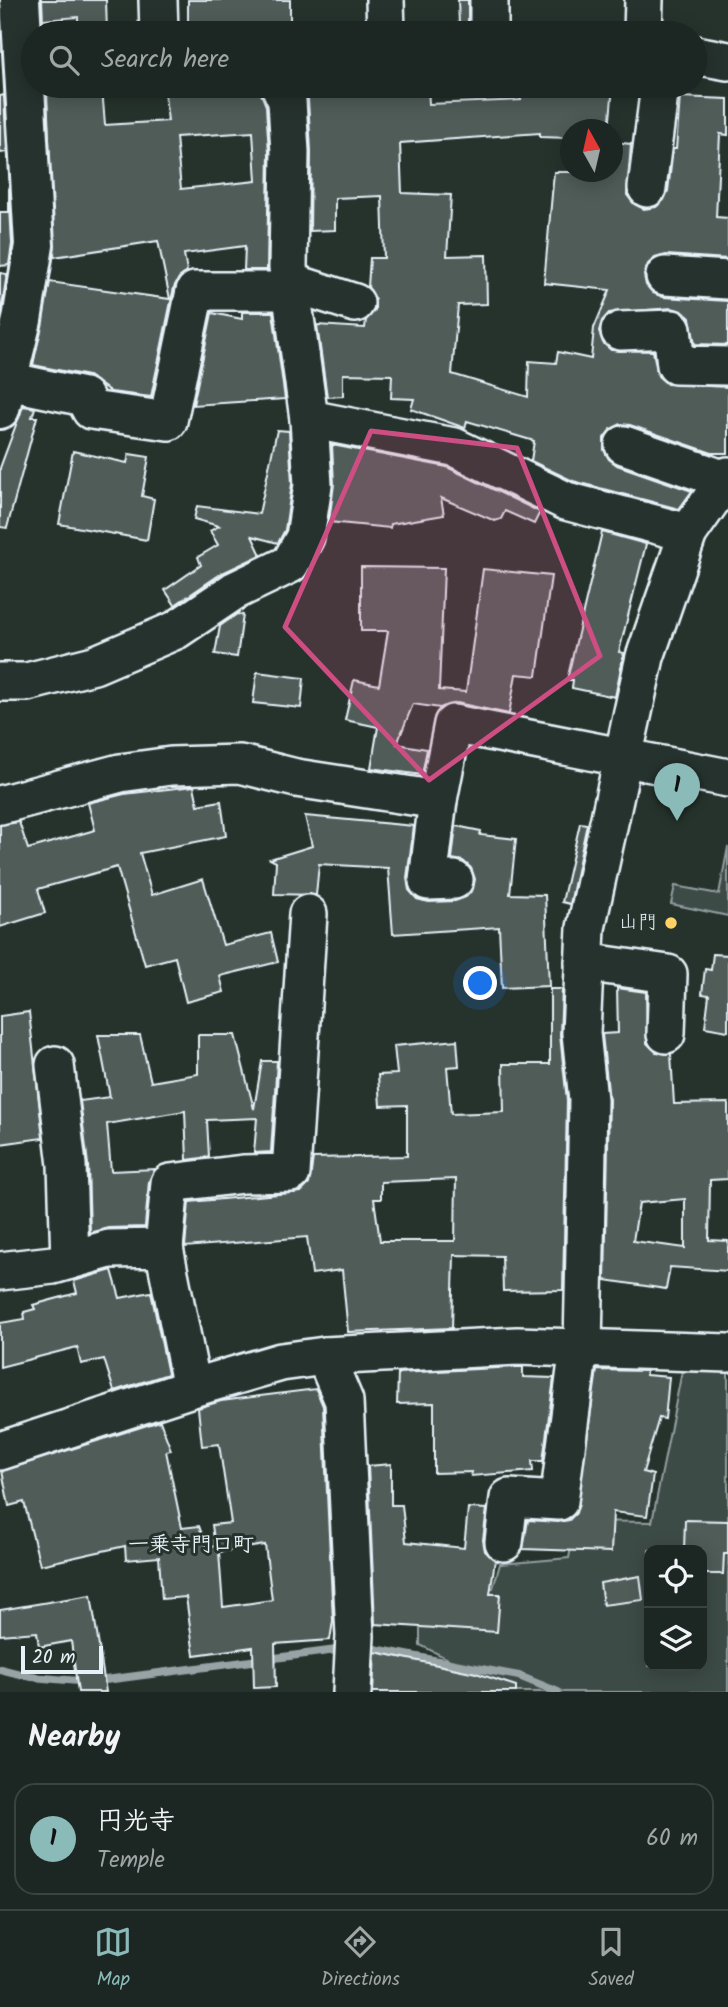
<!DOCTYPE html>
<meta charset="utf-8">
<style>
:root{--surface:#1c2622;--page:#252e2a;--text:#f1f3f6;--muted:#a0a5a5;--line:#3a4340;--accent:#8bbbb9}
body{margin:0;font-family:Kalam,"Klee One",sans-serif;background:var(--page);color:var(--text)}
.controls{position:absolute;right:21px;bottom:21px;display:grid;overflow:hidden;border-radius:14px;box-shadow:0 4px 18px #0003}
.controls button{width:63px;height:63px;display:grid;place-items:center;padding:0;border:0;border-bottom:2px solid var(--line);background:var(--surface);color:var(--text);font:35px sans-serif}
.compass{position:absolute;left:560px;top:119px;width:63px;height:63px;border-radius:50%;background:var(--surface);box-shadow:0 4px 18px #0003;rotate:352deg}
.scale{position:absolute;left:21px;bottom:18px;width:82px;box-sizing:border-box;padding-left:7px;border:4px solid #e8f1f8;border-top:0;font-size:19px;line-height:24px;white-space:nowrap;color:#e8f1f8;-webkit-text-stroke:5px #26332d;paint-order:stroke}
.you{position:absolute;left:481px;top:984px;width:24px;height:24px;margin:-18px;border:5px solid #fff;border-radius:50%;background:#1a73e8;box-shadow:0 0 0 10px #1a73e833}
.badge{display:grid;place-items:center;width:46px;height:46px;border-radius:50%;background:var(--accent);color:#111;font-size:23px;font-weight:700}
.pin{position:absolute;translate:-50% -58px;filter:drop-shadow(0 2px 4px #0008)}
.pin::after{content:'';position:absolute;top:37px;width:24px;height:21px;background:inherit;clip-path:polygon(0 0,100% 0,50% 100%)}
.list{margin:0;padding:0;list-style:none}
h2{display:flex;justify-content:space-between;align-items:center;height:91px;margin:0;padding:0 28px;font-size:30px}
h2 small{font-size:23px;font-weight:400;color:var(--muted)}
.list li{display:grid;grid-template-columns:46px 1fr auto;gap:21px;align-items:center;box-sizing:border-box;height:112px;margin:0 14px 14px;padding:0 14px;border:2px solid var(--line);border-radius:21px}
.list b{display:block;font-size:26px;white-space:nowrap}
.list p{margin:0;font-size:23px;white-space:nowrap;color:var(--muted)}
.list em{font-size:23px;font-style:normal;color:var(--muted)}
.icon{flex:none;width:38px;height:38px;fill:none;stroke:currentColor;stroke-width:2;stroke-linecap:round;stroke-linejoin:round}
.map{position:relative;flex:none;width:728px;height:1692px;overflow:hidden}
.search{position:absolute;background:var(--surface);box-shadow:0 4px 18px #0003;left:21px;right:21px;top:21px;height:77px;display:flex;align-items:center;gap:18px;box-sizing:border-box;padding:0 24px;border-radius:38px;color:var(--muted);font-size:26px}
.sheet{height:217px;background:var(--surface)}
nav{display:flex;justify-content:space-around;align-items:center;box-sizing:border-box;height:98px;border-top:2px solid var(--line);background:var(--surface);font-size:19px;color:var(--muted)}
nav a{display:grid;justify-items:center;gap:4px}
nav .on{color:var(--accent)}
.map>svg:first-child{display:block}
</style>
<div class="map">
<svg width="728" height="1692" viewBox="0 0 728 1692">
<rect width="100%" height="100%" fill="#26332d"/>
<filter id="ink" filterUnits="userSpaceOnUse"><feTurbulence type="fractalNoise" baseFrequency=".0143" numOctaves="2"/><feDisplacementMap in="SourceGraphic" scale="14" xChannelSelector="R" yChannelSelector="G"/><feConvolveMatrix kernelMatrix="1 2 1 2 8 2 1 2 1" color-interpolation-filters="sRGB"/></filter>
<g filter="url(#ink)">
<g fill="#3e4b47" stroke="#939ea0" stroke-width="2" fill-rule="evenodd">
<path d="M728,847V916L671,904L675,886L719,894Z"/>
<path d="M684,1361L728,1363V1692H514L420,1645V1581L493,1588L500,1564L569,1558L576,1521L652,1522ZM649,1550H702V1666H649Z"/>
</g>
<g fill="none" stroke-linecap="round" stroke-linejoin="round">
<g stroke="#98a3a5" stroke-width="8">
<path d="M364,1647L519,1676L558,1692"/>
<path d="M0,1669L32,1677L90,1682L344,1649"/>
</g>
</g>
<g fill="#505c59" stroke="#e8f1f8" stroke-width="2" fill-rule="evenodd">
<path d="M42,0H106L107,33H78V17L43,20Z"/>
<rect x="188" y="0" width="102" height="33"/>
<path d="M458,0H468V25L459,24Z"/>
<path d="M164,86H226V94L260,91L266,106L269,152L267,270H244L245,246L184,254L187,272L179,278L174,287L151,397L111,392L88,376L33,365L50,282L170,299L158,241L54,257L47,92L102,88L105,125L168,121ZM253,132L256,181L181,189L176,137Z"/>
<path d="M303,86H428L429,104L521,100L519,86H613L609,130H570V138L540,137V133L400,143L402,193L451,195L447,256L486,255L487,304L458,305L452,374L528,397L529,361L556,363L558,352L591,359L594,328L610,290L544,283L554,172H612V142L631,144L627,195L634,204L644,209L656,207L664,200L668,191L673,149H676L680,97L728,99V135L720,134L716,217L728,218V259L666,255L655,258L648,264L644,275L646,285L653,293L663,297L728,301V345L695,344L690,318L682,311L672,308L609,313L602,321L599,331L603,343L611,350L653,351L658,376L667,384L728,387V453H712L630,425L621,424L611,429L604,438V450L609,459L617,465L692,491L679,509L573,481L531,461L534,441L467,421L465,428L411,409L414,399L391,398L392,375L343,374V396L327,397L317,325L365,328L366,320L375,310V298L368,287L370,258H384L382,196L335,198V230L310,231L311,151L308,100Z"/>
<path d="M4,95L7,152L0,153V96Z"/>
<path d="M9,188L12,244L9,265L0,266V212H9Z"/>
<path d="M0,273L7,274L0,318Z"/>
<path d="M242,312H273L285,399L193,405L212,313L242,319Z"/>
<path d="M23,406L35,408L32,417H37L7,528L0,527V468Z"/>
<path d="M277,430L289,431L292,484L285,530L278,543L252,536L261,555L222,573L175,605L165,590L201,565L198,557L218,545L210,531L219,526L194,519L197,506L259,514Z"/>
<path d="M332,445L447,467L540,512L534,524L505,511L501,519L495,521L441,498L444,515L391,524L390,528L329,522L334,484Z"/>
<path d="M73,451L127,463L129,454L149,457L142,496L154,499L147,540L59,524Z"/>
<path d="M602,532L646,544L619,652L624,653L615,697L572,688L573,680H567Z"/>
<path d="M361,567L444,568L439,690L466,692L483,569L551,576L537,676L516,674L509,714L457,703L440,708L413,704L397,744L427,749L422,775L371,768L378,727L345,720L354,680L379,685L388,631H361Z"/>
<path d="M237,614L243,615L237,657L215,654L220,626Z"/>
<path d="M257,672L304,678L301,708L253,703Z"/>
<path d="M194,786L198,805L221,801L226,836L140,853L152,895L203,879L223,945L271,933L278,962L220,976L224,992L186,1002L175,957L145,965L117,867L38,889L45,913L0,927V825L19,822L28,849L95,830L88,803L124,794Z"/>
<path d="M305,816L414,826L407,878L409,890L417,899L429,902L455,901L466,897L473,889L475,879L471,868L463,861L452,859L456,826L481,831L480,835L516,839L510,894L545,895L549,986L502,988L499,927L393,934L388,868L319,864L316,895L274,894L276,862L270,859L312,846Z"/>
<path d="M580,823L587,824L570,904L562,902Z"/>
<path d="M713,954L728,955V1031L705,1027L709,995L702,994L705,969L711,970Z"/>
<path d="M617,988L646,992L647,1043L656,1052L671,1054L674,1104L728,1103V1179L710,1180L709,1240L728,1241V1271L670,1267L666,1289L605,1280L609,1100L602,1034L618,1033ZM685,1199V1248L633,1241L639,1203Z"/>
<path d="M550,989H562L560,1035L567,1101L563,1290L503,1291L502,1256L454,1255L452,1328L348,1332L342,1270L312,1274L307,1237L185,1247L189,1202L301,1192L309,1184L313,1158L407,1156V1105L380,1106L378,1075L397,1074L394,1046L457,1040L459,1066L447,1067L451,1114L504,1112L503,1064H550ZM456,1179L455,1241H380L374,1199H381V1182Z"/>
<path d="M29,1012L43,1138L0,1144V1016Z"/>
<path d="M98,1035H140L151,1082L198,1074V1035H235L254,1109L262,1061H277L271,1152L254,1153L257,1118L207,1120L209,1157L187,1160L185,1111L107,1124L111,1171L155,1169L149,1181L145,1227L108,1228L90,1233L88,1164L80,1101L110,1097Z"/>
<path d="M112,1270L120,1298L151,1292L168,1374L114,1391L104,1359L81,1364L77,1347L0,1367V1323L25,1319L24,1312L35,1309L33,1305L77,1293L74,1281Z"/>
<path d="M517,1367H523V1377L554,1378L543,1461H532L533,1471L471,1476L472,1472L434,1473V1403L397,1404L398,1373Z"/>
<path d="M597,1370L646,1371V1375L669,1377L665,1419L659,1418L643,1472L653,1475L647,1516L613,1512L611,1552L523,1549L528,1520L558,1522L569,1520L576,1513Z"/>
<path d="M316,1389L323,1406L333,1621L330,1640L275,1644L276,1687L254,1688L253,1647L194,1655L186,1597L162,1599L159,1557L126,1560L125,1546L40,1565L24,1502L9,1506L2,1471L160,1421L171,1450L166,1451L182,1528L199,1526L207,1548L215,1546L212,1525L231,1523L219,1444L202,1446L198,1408L221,1401ZM265,1545L272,1600L223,1607L219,1552Z"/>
<path d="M391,1464V1505H402L406,1542L464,1548L468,1508L487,1509L483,1540L485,1551L495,1560L490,1594H500L497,1632L375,1624L368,1466Z"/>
<path d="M685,1520L728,1521V1554H724L723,1574H702V1550H684Z"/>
<path d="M640,1576L643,1600L603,1605L600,1583Z"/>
<path d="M91,1595L106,1692H78L71,1641L39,1647L37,1632L0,1635V1610Z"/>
<path d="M375,1652L476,1673L516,1686V1692H373Z"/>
</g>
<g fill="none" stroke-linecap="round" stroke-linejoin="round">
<g stroke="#e8f1f8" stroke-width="42">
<g id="minor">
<path d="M158,0L159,33"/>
<path d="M385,0L386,33"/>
<path d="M489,0V33"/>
<path d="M643,33L644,0"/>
<path d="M695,55L728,61"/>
<path d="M647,188L660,86"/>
<path d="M665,276L728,280"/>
<path d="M290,282L355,303"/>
<path d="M620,331L672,329L676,365L728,366"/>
<path d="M8,381L84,397L91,410L168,421L195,291H291"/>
<path d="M309,419L454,447L566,501L688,533"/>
<path d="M624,445L725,480"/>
<path d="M0,682H27L94,665L176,630L234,591L290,564L305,537L313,485L309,419L288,267L290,152L287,101L280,86"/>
<path d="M0,805L120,773L171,766L240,764L296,778L438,800"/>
<path d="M454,880L428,881L438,800L453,724L728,778"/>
<path d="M584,962L668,974L666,1034"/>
<path d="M55,1065L67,1165L70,1260"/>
<path d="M164,1248L170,1183L243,1174L291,1173L308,914"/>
<path d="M0,1271L53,1265L109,1249L164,1248L192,1388"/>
<path d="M583,1347L588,1100L581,1033L586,928L645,657L688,533L728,476"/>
<path d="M325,1356L344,1401L355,1636L352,1692"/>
<path d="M0,1451L192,1388L281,1362L325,1356L517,1346L728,1353"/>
<path d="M504,1542L509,1498L559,1501L579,1347"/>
</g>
</g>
<g stroke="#e8f1f8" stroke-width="44">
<path id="major" d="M0,409L22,320L34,245L20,0"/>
</g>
<use href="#minor" stroke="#26332d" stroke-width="37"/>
<use href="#major" stroke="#26332d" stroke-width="38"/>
</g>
</g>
<path fill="#cc4e82" fill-opacity="0.2" stroke="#cc4e82" stroke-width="5" stroke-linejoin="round" d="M371,431L517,448L600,656L429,780L285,627Z"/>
<circle fill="#ffd166" stroke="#26332d" stroke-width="2.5" cx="671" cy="923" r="7"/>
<g text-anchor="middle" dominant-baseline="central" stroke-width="6" stroke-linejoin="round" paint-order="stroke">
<g font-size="19" fill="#e8f1f8" stroke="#26332d" text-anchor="end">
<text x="657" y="923">山門</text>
</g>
<g font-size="21" font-weight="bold" fill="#e8f1f8" stroke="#26332d">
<text x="191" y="1545">一乗寺門口町</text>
</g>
</g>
</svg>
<div class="controls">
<button><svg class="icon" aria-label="locate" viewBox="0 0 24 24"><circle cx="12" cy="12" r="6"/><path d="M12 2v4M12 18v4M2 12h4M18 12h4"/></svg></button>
<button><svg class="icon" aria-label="layers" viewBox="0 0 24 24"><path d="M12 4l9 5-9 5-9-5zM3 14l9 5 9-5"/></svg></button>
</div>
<svg class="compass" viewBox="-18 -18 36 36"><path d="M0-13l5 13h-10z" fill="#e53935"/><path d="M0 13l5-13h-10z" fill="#a0a5a5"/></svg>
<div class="scale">20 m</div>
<div class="you"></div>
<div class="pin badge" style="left:677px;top:821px">1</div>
<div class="search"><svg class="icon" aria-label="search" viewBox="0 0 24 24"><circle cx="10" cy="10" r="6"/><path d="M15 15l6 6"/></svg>Search here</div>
</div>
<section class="sheet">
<h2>Nearby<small></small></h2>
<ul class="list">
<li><span class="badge">1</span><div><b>円光寺</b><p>Temple</p></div><em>60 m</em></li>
</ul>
</section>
<nav>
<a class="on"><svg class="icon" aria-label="map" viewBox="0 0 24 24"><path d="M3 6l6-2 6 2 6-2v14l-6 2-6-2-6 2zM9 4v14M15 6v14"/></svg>Map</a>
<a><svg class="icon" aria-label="directions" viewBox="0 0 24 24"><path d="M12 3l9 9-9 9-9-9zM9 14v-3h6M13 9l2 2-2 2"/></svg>Directions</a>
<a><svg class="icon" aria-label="saved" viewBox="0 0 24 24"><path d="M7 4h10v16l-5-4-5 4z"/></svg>Saved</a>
</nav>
